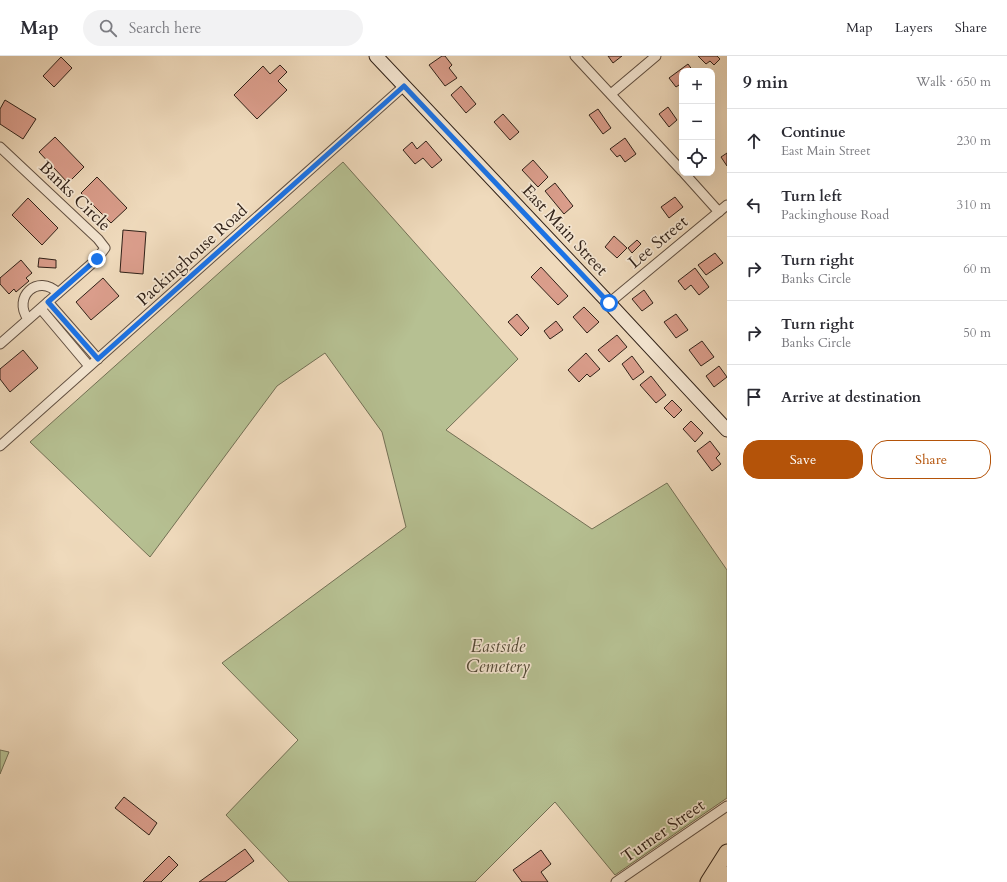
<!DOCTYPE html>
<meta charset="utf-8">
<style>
:root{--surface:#fff;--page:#f2f2f3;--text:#2b2b33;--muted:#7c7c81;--line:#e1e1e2;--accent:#b45309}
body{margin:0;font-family:Cardo,serif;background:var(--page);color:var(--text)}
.controls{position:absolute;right:12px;top:12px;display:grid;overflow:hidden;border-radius:8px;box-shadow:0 4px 16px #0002}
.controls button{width:36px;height:36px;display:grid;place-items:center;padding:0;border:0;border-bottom:1px solid var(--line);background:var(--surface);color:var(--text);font:20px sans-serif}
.stop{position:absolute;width:12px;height:12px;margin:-9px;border:3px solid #1a73e8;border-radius:50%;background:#fff}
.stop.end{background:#1a73e8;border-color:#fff;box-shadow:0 1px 4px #0008}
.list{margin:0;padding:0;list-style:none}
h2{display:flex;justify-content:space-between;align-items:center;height:52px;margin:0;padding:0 16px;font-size:17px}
h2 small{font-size:13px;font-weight:400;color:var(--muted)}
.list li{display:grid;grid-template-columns:26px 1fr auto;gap:12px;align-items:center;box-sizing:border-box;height:64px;padding:0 16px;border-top:1px solid var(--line)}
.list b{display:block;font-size:15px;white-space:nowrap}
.list p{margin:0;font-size:13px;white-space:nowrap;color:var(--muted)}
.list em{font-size:13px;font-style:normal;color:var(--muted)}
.actions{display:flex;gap:8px;padding:12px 16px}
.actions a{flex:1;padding:9px 0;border:1px solid var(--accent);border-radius:16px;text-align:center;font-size:14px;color:var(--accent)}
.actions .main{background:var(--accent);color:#fff}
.icon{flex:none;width:22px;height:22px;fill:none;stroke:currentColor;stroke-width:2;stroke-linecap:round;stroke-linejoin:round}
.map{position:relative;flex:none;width:727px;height:826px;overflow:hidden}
header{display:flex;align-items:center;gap:24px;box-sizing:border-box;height:56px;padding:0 20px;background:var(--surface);border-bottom:1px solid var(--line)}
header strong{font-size:19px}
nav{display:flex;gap:22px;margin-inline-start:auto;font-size:14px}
.search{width:280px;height:36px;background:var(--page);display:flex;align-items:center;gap:10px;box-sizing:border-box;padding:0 14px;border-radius:22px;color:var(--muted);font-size:15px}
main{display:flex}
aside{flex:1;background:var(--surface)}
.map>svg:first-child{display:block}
</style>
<header>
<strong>Map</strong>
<div class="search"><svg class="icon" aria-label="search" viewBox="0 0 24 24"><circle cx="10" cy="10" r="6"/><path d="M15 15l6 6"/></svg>Search here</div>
<nav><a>Map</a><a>Layers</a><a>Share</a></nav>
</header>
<main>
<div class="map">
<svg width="727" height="826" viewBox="0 0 727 826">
<rect width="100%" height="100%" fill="#efdabc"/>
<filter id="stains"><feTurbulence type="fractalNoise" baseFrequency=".005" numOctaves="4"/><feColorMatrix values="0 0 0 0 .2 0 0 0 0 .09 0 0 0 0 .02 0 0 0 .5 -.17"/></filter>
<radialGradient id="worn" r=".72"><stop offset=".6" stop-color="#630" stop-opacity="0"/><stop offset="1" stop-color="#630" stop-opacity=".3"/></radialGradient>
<g fill="#b6c092" stroke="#737055">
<path d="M343,106L518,303L446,374L592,473L667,427L727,514V742L615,819L555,746L475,826H289L226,759L298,684L222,607L406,471L382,376L325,297L277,330L150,501L30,386Z"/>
<path d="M0,694L9,696L0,718Z"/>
</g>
<g fill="#da9d8b" stroke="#302118">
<path d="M442,0H445L452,9L449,12L457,22L445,30L429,9Z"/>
<path d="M608,0H622L613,7Z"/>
<path d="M698,0H717L720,3L714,9L710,5L706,8Z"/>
<path d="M61,1L72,12L54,31L43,20Z"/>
<path d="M688,8L693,15H682V27L676,31L669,22Z"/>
<path d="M280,9L287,16L278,25L287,34L257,63L234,39L263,10L270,18Z"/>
<path d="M461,30L476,48L466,57L451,39Z"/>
<path d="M5,44L36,63L23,83L0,68V53Z"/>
<path d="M668,51L677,64L669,71L659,58Z"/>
<path d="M598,53L611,72L603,78L589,59Z"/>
<path d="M503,58L519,76L510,84L494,66Z"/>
<path d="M55,81L84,111L68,127L39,96Z"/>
<path d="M625,82L636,98L625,106L620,99L617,101L610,93Z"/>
<path d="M426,85L442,104L432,112L423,102L415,108L403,94L412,86L417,93Z"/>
<path d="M727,97V110L721,101Z"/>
<path d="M533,104L548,121L538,131L522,114Z"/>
<path d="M97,121L127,152L111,167L81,137Z"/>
<path d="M555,127L573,150L564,158L545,135Z"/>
<path d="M675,141L683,151L669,162L661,151Z"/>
<path d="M28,142L58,172L42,189L12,159Z"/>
<path d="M123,174L146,176L143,218L120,216Z"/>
<path d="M614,180L627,192L617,202L605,191Z"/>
<path d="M637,184L641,188L632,197L628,192Z"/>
<path d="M715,197L723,207L706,219L698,209Z"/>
<path d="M39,202L56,204V212L38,211Z"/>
<path d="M21,204L32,217L26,222L29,225L16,236L14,233L9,238L0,228V222Z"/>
<path d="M541,211L568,240L558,249L531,221Z"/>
<path d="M695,212L709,231L699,239L691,229L685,234L678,225Z"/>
<path d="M103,222L119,240L91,264L76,246Z"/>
<path d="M644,234L653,247L642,255L632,243Z"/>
<path d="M584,251L599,266L587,277L573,261Z"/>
<path d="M517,258L529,272L521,280L508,266Z"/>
<path d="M676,258L688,274L676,282L664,266Z"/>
<path d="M556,265L563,274L550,283L544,275Z"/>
<path d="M617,279L627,291L609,306L598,294Z"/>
<path d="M702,285L714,301L701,310L689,294Z"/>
<path d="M23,294L38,312L10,336L0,323V313Z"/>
<path d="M586,297L600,313L590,321L587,318L579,326L568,314Z"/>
<path d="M632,300L644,316L633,324L622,308Z"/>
<path d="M719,310L727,321L714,331L706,320Z"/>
<path d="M651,320L666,339L656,347L640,329Z"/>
<path d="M672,344L682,354L674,362L664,352Z"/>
<path d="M691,365L703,377L695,386L683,373Z"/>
<path d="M710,385L720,398L716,402L721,408L712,415L697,395Z"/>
<path d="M124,741L157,767L149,779L115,752Z"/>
<path d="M245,793L254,805L225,826H199Z"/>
<path d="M541,794L551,808L541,816L548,826H522L513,814Z"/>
<path d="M169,800L178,809L161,826H143Z"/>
</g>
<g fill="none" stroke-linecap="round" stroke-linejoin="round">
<g stroke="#604f41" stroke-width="11">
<g id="street">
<path d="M575,0L682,115"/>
<path d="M611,38L656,0"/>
<path d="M0,91L98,183L105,192L97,203L0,288"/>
<path d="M684,117L719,156"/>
<path d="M48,246L98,303"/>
<path d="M609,247L727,149"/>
<path d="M41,253L89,310"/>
<path d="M28,263C12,241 38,217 58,237"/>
<path d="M0,390L404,30"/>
<path d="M616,826L727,750"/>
</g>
</g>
<g stroke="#302118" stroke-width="15">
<path id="secondary" d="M376,0L609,247L727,374"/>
</g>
<g stroke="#302118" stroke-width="17">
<g id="primary">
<path d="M708,826L727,796"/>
<path d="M722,826L727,818"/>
</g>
</g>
<use href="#street" stroke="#f5e7d3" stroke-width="9"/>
<use href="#secondary" stroke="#f5e7d3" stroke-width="13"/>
<use href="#primary" stroke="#efdabc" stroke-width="15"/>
</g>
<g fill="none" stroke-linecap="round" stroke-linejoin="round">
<path stroke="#1a73e8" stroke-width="5" d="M97,203L48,246L98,303L404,30L609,247"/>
</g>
<g text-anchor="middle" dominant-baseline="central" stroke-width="3.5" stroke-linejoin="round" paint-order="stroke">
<g font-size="17" fill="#302118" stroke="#f5e7d3">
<text transform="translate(75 140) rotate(44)">Banks Circle</text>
<text transform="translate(565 174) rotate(47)">East Main Street</text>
<text transform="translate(658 186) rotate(-40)">Lee Street</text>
<text transform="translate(192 199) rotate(-42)">Packinghouse Road</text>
<text transform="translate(663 775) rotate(-35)">Turner Street</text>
</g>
<g font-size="17" font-style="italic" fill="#524936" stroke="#f5e7d3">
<text x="498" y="590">Eastside<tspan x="498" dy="20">Cemetery</tspan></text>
</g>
</g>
<rect width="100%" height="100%" filter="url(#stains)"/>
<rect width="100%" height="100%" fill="url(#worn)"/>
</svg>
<div class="controls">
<button>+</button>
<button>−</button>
<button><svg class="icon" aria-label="locate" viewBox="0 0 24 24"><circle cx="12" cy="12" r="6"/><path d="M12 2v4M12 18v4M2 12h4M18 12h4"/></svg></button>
</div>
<div class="stop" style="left:609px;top:247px"></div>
<div class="stop end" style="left:97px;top:203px"></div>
</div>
<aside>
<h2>9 min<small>Walk · 650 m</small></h2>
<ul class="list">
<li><svg class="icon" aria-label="ahead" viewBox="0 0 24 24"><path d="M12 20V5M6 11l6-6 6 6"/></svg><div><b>Continue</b><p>East Main Street</p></div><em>230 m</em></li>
<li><svg class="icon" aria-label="left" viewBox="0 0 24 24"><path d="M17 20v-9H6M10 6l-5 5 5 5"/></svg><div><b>Turn left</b><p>Packinghouse Road</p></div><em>310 m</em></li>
<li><svg class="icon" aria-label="right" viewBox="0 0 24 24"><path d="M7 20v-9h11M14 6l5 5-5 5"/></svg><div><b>Turn right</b><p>Banks Circle</p></div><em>60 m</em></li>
<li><svg class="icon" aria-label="right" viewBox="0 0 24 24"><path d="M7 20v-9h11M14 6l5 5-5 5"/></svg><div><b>Turn right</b><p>Banks Circle</p></div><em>50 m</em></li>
<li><svg class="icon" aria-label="arrive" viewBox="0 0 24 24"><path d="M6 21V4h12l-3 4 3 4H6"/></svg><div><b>Arrive at destination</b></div></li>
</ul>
<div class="actions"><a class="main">Save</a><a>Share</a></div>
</aside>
</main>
